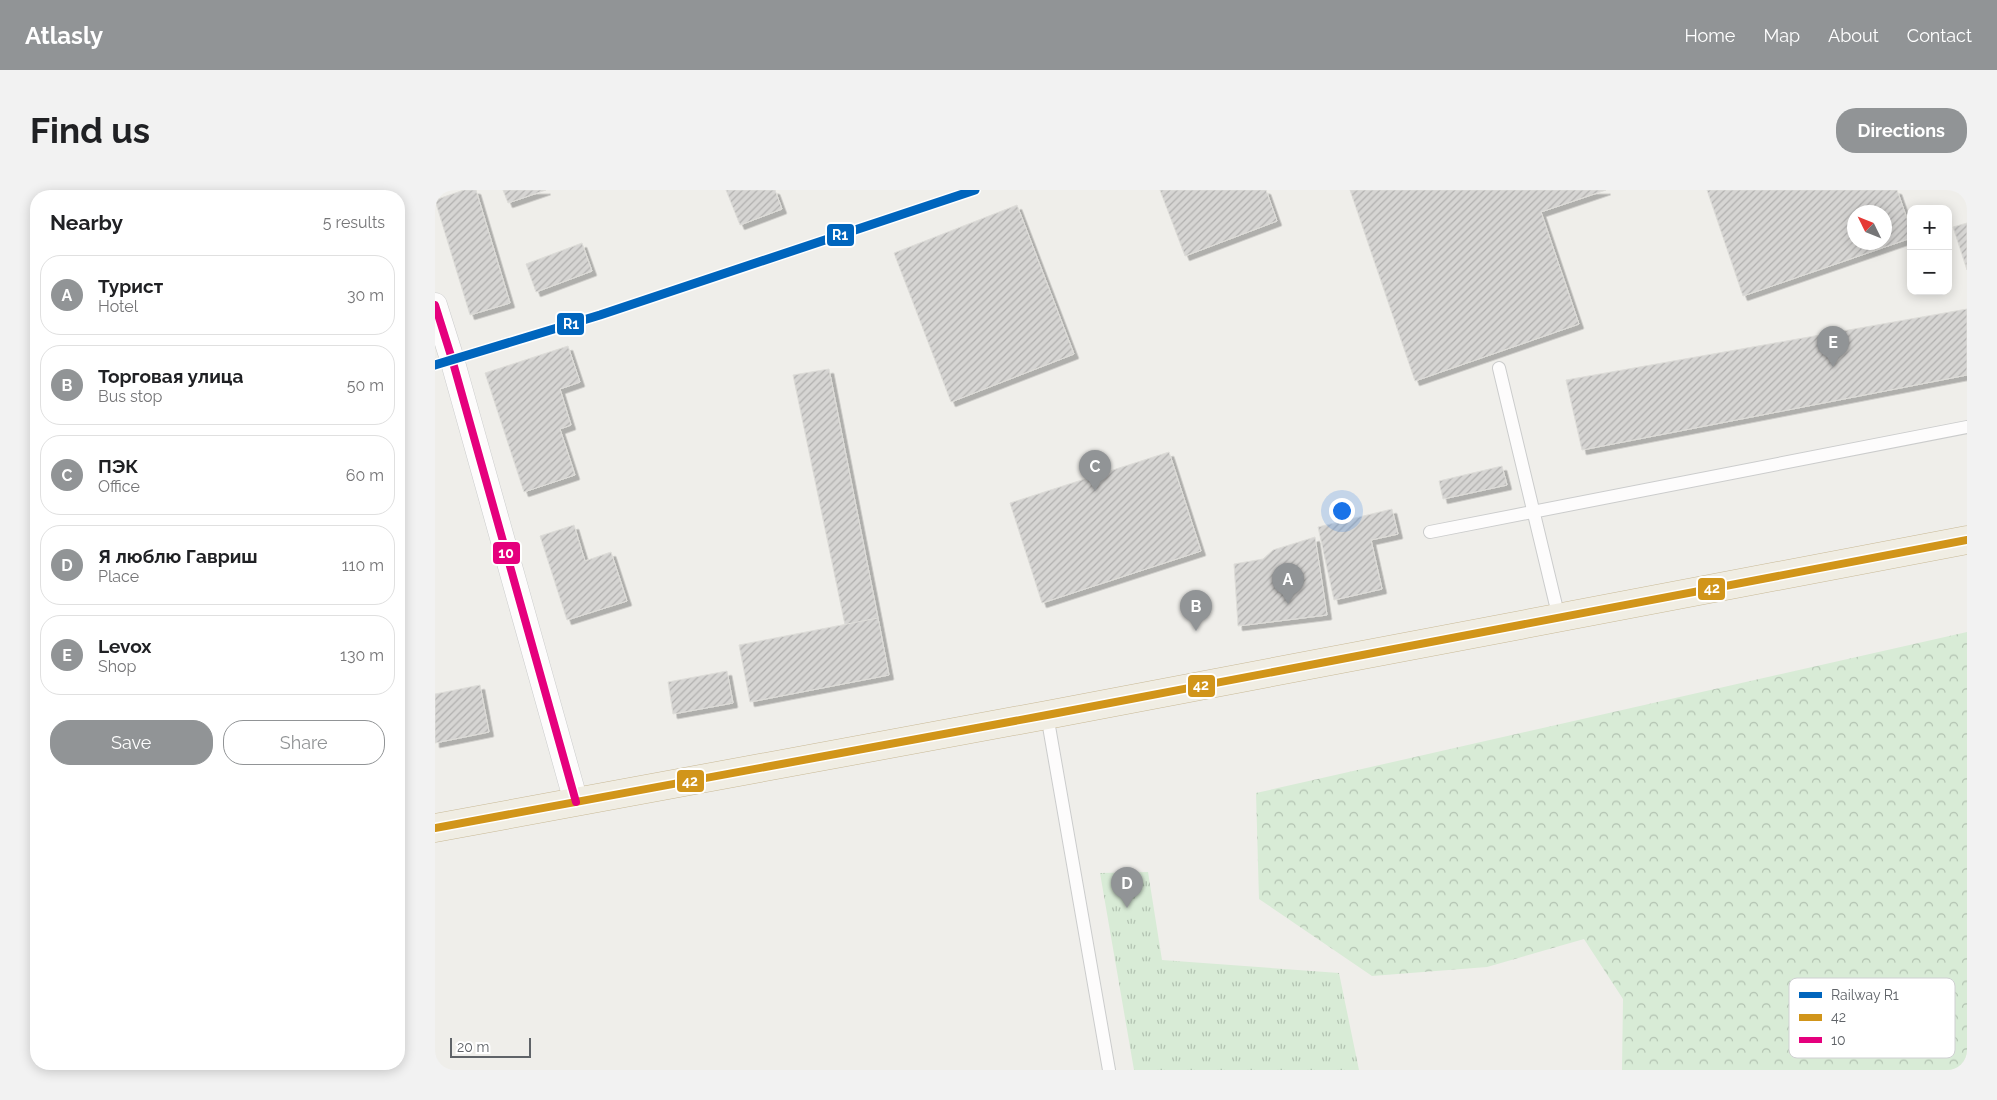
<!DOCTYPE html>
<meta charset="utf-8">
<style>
:root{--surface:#fff;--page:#f2f2f2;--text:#202124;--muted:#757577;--line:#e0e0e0;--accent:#919496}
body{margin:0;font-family:Raleway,sans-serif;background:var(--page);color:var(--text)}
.controls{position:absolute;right:15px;top:15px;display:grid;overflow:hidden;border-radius:10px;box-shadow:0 2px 12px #0003}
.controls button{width:45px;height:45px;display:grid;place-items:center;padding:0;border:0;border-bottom:1px solid var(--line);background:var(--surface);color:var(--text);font:25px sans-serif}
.compass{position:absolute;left:1412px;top:15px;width:45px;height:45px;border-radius:50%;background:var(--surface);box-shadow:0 2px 12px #0003;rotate:313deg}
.scale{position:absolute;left:15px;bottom:12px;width:81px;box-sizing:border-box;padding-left:5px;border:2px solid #5f6368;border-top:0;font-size:14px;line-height:18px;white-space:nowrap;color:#5f6368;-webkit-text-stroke:4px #fff;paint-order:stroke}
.you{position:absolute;left:906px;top:320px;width:18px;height:18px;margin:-12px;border:4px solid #fff;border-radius:50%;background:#1a73e8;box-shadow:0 0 0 8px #1a73e833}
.badge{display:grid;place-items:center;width:32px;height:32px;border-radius:50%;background:var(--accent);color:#fff;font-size:16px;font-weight:700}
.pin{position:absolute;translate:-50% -41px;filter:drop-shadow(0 1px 2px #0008)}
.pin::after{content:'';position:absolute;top:26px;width:18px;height:15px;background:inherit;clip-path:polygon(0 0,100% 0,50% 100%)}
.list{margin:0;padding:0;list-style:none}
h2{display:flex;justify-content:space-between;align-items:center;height:65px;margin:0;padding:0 20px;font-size:21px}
h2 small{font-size:16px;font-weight:400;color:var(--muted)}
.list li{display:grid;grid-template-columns:32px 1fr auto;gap:15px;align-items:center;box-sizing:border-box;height:80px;margin:0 10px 10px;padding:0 10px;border:1px solid var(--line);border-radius:20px}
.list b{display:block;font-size:19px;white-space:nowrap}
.list p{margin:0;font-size:16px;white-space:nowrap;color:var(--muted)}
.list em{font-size:16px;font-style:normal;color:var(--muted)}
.actions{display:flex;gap:10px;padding:15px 20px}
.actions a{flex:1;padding:11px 0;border:1px solid var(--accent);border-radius:20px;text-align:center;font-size:18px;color:var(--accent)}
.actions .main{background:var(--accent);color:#fff}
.map{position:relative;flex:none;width:1532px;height:880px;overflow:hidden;border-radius:20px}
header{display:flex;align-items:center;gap:30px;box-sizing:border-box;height:70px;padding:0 25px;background:var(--accent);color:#fff}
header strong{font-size:24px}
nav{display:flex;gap:28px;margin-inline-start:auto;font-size:18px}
.intro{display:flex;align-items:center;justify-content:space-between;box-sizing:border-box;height:120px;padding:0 30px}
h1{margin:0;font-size:35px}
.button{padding:12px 22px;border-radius:20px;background:var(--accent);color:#fff;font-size:18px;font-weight:700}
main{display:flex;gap:30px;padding:0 30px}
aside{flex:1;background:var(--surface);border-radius:20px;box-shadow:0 2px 12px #0003}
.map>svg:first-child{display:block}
</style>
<header>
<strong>Atlasly</strong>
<nav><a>Home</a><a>Map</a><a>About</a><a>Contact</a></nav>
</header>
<div class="intro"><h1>Find us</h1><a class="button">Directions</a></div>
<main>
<aside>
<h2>Nearby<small>5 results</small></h2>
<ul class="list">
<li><span class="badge">A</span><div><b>Турист</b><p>Hotel</p></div><em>30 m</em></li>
<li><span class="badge">B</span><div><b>Торговая улица</b><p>Bus stop</p></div><em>50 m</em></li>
<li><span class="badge">C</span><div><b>ПЭК</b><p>Office</p></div><em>60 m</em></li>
<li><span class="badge">D</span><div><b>Я люблю Гавриш</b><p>Place</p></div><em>110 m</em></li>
<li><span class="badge">E</span><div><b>Levox</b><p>Shop</p></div><em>130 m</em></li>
</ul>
<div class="actions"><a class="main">Save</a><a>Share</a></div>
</aside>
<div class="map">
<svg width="1532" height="880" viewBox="0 0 1532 880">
<defs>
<pattern id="grass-tufts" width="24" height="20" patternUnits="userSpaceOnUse" patternTransform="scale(1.25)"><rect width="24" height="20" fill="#d8ebd6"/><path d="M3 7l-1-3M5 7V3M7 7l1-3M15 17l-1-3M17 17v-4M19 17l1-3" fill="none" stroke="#b2c2b1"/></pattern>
<pattern id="forest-crowns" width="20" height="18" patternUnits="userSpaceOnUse" patternTransform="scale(1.25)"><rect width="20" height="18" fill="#d8ebd6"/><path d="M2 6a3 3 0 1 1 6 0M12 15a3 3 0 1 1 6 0" fill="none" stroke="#b2c2b1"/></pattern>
<pattern id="building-hatch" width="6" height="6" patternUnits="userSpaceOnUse" patternTransform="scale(1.25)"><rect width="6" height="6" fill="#d6d5d3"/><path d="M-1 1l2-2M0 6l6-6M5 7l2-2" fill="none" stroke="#b1b0af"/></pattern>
<filter id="shadow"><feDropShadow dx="4.5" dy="4.5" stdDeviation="0" flood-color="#0004"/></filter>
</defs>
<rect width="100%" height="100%" fill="#efeeea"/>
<path fill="url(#grass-tufts)" d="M713,682L727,770L904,783L924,880H699L665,683Z"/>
<path fill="url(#forest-crowns)" d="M1532,442V880H1187L1188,809L1149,749L1052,777L937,786L824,709L821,603Z"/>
<g fill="url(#building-hatch)" stroke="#deddd9" fill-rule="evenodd" filter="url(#shadow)">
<path d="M29,0H41L75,113L35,125L0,10Z"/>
<path d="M68,0H111L73,13Z"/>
<path d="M291,0H340L347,19L305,35Z"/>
<path d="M725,0H831L842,31L750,66Z"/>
<path d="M915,0H1171L1106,22L1144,134L980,191Z"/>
<path d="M1272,0H1462L1476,40V48L1308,106ZM1420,22H1450V52H1420Z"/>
<path d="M582,15L639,164L516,212L459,63Z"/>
<path d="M1532,33V80L1518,37Z"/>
<path d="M147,53L157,81L101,102L91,74Z"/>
<path d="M1532,119V185L1147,260L1131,190Z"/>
<path d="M133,156L145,192L125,199L136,235L125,239L140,285L89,302L50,183Z"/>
<path d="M394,179L443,428L410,435L358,185Z"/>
<path d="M734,262L766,361L607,413L575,313Z"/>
<path d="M1067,276L1072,295L1008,309L1004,291Z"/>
<path d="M957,319L963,344L936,350L947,399L899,410L883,337Z"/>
<path d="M139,335L150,371L176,362L192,411L132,430L105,346Z"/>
<path d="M880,347L892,425L803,436L799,374L828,369L838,360Z"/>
<path d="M443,428L454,485L315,512L304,455Z"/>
<path d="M292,481L298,513L238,524L233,492Z"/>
<path d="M45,495L54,542L0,553V504Z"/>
</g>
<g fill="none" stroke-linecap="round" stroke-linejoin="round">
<g stroke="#cbcccc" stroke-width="14">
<g id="lane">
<path d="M1064,178L1124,428"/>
<path d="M995,342L1532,237"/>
<path d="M612,525L674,880"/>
</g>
</g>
<g stroke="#cbcccc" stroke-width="25">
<path id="street" d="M0,115L17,169L141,612"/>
</g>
<g stroke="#c8b996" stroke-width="29">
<path id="highway" d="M0,638L612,525L1532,350"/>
</g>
<use href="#lane" stroke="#fdfcfc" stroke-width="12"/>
<use href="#street" stroke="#fdfcfc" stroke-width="24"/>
<use href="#highway" stroke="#f0ede3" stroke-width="28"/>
<g stroke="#fff" stroke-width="11">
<path id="bus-1" d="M0,638L612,525L1532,350"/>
</g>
<g stroke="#fff" stroke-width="11">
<path id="bus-2" d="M0,115L17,169L141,612"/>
</g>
<use href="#bus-1" stroke="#d1951a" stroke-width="8"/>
<use href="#bus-2" stroke="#e5007d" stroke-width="8"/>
<g stroke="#fff" stroke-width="12">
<path id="rail-1" d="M0,175L165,125L540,0"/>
</g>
<use href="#rail-1" stroke="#0065bd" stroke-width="9"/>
</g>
<rect x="1354" y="788" width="166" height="80" rx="8" fill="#fff" stroke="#cfd0d2" stroke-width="1"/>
<rect x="1364" y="802" width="23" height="6" fill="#0065bd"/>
<rect x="1364" y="824" width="23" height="7" fill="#d1951a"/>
<rect x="1364" y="847" width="23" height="6" fill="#e5007d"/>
<g font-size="14" fill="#5f6368">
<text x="1396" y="810">Railway R1</text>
<text x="1396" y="832">42</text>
<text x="1396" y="855">10</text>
</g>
<g stroke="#fff" stroke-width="2">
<rect x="391" y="33" width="29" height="24" rx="5" fill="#0065bd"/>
<rect x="121" y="122" width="29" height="24" rx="5" fill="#0065bd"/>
<rect x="57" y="351" width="29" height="24" rx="5" fill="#e5007d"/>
<rect x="1262" y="387" width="29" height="24" rx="5" fill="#d1951a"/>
<rect x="752" y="484" width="29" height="24" rx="5" fill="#d1951a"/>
<rect x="241" y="579" width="29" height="24" rx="5" fill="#d1951a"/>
</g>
<g font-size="14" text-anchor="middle" font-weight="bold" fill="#fff">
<text x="405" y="50">R1</text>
<text x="136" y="139">R1</text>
<text x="71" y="368">10</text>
<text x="1277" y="403">42</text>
<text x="766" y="500">42</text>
<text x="255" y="596">42</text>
</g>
</svg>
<div class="controls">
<button>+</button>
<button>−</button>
</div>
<svg class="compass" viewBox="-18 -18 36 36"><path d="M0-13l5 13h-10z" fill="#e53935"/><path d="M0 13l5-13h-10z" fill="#757577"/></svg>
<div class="scale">20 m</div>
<div class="you"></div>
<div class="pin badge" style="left:853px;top:414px">A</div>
<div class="pin badge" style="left:761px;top:441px">B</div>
<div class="pin badge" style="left:660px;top:301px">C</div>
<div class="pin badge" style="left:692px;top:718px">D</div>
<div class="pin badge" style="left:1398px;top:177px">E</div>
</div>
</main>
